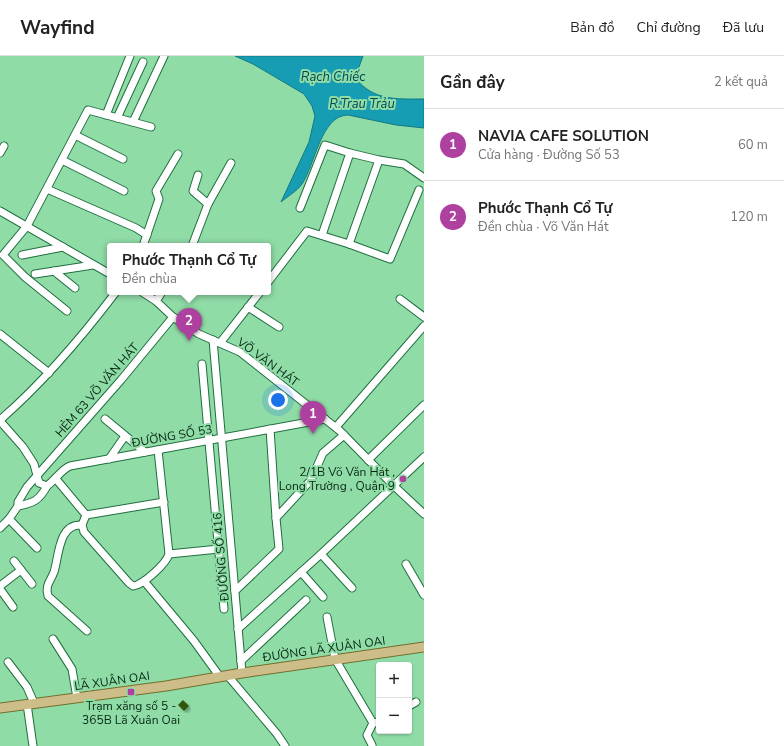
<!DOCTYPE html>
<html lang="vi">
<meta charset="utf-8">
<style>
:root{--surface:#fff;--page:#f2f2f2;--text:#222;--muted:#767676;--line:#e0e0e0;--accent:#ae41a0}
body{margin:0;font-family:"Nunito Sans",sans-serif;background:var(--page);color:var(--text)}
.controls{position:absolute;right:12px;bottom:12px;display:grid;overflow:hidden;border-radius:4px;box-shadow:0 1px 3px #0004}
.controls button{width:36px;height:36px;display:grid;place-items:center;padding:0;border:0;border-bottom:1px solid var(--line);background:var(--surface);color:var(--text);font:20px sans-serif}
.you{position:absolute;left:278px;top:344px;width:14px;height:14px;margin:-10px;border:3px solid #fff;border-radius:50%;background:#1a73e8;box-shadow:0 0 0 6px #1a73e833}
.badge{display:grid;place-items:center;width:26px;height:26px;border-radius:50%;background:var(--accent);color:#fff;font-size:13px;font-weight:700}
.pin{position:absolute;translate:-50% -33px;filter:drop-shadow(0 1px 2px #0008)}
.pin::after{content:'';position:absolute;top:21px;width:14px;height:12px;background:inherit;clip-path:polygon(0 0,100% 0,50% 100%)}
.popup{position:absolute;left:107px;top:187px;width:164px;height:52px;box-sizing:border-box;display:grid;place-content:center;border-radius:4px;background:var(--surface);filter:drop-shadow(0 1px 3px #0005);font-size:13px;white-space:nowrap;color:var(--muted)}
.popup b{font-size:15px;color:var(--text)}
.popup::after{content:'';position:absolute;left:50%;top:100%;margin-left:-8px;border:8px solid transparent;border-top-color:var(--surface)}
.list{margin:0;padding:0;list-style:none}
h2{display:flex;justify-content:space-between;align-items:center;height:52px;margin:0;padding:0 16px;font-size:17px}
h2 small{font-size:13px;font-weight:400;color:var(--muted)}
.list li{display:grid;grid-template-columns:26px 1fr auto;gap:12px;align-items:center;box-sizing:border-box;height:72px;padding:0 16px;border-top:1px solid var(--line)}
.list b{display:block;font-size:15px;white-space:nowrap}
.list p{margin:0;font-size:13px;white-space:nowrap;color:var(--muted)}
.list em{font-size:13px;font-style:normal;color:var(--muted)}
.map{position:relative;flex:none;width:424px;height:690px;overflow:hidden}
header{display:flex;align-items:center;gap:24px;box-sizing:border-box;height:56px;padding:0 20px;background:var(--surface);border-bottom:1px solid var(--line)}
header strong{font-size:19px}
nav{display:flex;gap:22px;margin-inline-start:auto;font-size:14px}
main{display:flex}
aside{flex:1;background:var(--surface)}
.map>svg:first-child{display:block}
</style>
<header>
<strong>Wayfind</strong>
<nav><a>Bản đồ</a><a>Chỉ đường</a><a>Đã lưu</a></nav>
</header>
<main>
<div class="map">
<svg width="424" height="690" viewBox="0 0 424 690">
<defs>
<filter id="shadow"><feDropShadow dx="2.5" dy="2.5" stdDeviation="1" flood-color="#0004"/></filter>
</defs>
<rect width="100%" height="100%" fill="#90dca7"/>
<path fill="#169db4" stroke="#127a84" d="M235,0H363L355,22C374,45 396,43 424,43V72L396,69L348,59C321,59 315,109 302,128C297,135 288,140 281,146L309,86L315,60L312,50L304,38L253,8Z"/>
<path fill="#305509" filter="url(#shadow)" d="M183,644L189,650L184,655L178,649Z"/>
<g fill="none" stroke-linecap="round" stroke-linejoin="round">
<g stroke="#206f40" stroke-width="9">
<g id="minor">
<path d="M106,59L130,0"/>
<path d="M117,62L143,6"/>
<path d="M133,66L164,0"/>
<path d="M75,79L123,103"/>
<path d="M0,97L4,90"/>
<path d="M62,104L124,135"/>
<path d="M47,133L136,172L147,179"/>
<path d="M208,148L231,107"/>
<path d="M300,152L325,89L350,97L379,104L404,108L424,122"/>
<path d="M0,155L110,218"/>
<path d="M322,179L350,97"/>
<path d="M349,188L379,104"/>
<path d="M143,190L159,143L156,135L178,98"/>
<path d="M192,190L208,148L193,135L198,119"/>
<path d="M22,199L63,191"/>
<path d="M54,215L75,232"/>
<path d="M35,218L93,209"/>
<path d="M268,226L307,175L349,188L390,203L419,134"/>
<path d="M142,236L156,245L173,261L199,278L240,296L340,375L393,429L424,458"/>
<path d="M400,243L424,261"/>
<path d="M156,245L162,236"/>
<path d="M248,251L279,271"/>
<path d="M67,255L25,221L3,199L27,170L88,54L151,71"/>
<path d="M0,278L49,317"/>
<path d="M213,284L242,617"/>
<path d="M220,287L260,236"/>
<path d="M202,308L224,553"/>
<path d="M105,363L145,396"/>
<path d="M0,364C44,326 81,282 116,236"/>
<path d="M0,365L23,391L34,408L39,427L47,430C55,424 62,413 70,410L325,363"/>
<path d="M336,371L424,270"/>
<path d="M270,373L276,462"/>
<path d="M109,403L125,380"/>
<path d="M368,404L424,349"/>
<path d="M56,423L86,459"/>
<path d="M18,450V446L27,431L121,324L173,261"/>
<path d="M86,459L82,469L84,476L129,527L133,530C143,529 166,508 169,498L158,394"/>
<path d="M86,459L164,446"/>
<path d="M9,463L37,492"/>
<path d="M82,469C58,467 59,501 54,516C50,526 45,529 48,540L87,575"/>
<path d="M0,472L9,463L18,450C33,447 39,445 47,430"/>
<path d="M169,498L219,493"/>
<path d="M321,498L352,532"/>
<path d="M14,505L32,528"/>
<path d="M406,508L424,539"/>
<path d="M301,516L323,541"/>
<path d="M144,525L194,585L220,621"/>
<path d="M0,530L21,514"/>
<path d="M0,533L13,551"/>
<path d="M235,535L279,493L276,462L311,424L323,397L344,379"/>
<path d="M327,561L335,603L373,667L379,666"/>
<path d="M238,573L321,498L424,401"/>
<path d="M53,583L72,613L77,642"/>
<path d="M241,605L306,544"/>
<path d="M8,606L27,631L34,647"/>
<path d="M228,620L277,678L285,690"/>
<path d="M27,648L33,690"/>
<path d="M409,650L416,646"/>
<path d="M372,689L367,679L373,667"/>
</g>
</g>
<g stroke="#726e2d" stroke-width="11">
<path id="major" d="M0,652L166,630L242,617L424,591"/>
</g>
<use href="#minor" stroke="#fff" stroke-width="7"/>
<use href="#major" stroke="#cdbe89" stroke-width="9"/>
</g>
<g fill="#ae41a0" stroke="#90dca7" stroke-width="1.5">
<circle cx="403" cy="423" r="4"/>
<rect x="127" y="632" width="8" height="8" rx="2"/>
</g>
<g text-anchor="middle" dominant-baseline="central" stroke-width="4" stroke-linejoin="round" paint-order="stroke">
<g font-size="12" fill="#072814" stroke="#90dca7">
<text transform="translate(268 306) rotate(36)">VÕ VĂN HÁT</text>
<text transform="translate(97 334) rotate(-49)">HẺM 63 VÕ VĂN HÁT</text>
<text transform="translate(172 380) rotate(-10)">ĐƯỜNG SỐ 53</text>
<text transform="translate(221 501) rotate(-95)">ĐƯỜNG SỐ 416</text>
<text transform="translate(324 593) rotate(-8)">ĐƯỜNG LÃ XUÂN OAI</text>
<text transform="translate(112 625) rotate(-8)">LÃ XUÂN OAI</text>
</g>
<g font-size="12" fill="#072814" stroke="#90dca7" text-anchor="end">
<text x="395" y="416">2/1B Võ Văn Hát ,<tspan x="395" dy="14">Long Trường , Quận 9</tspan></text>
<text x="131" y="650" text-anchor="middle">Trạm xăng số 5 -<tspan x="131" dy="14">365B Lã Xuân Oai</tspan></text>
</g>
<g font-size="13" font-style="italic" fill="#004a56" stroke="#90dca7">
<text x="333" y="21">Rạch Chiếc</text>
<text x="362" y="48">R.Trau Trảu</text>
</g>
</g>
</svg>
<div class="controls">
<button>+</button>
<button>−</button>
</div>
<div class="you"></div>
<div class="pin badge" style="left:313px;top:378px">1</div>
<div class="pin badge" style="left:189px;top:285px">2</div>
<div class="popup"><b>Phước Thạnh Cổ Tự</b>Đền chùa</div>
</div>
<aside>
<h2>Gần đây<small>2 kết quả</small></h2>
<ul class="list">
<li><span class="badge">1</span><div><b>NAVIA CAFE SOLUTION</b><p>Cửa hàng · Đường Số 53</p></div><em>60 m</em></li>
<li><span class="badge">2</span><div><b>Phước Thạnh Cổ Tự</b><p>Đền chùa · Võ Văn Hát</p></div><em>120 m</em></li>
</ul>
</aside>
</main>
